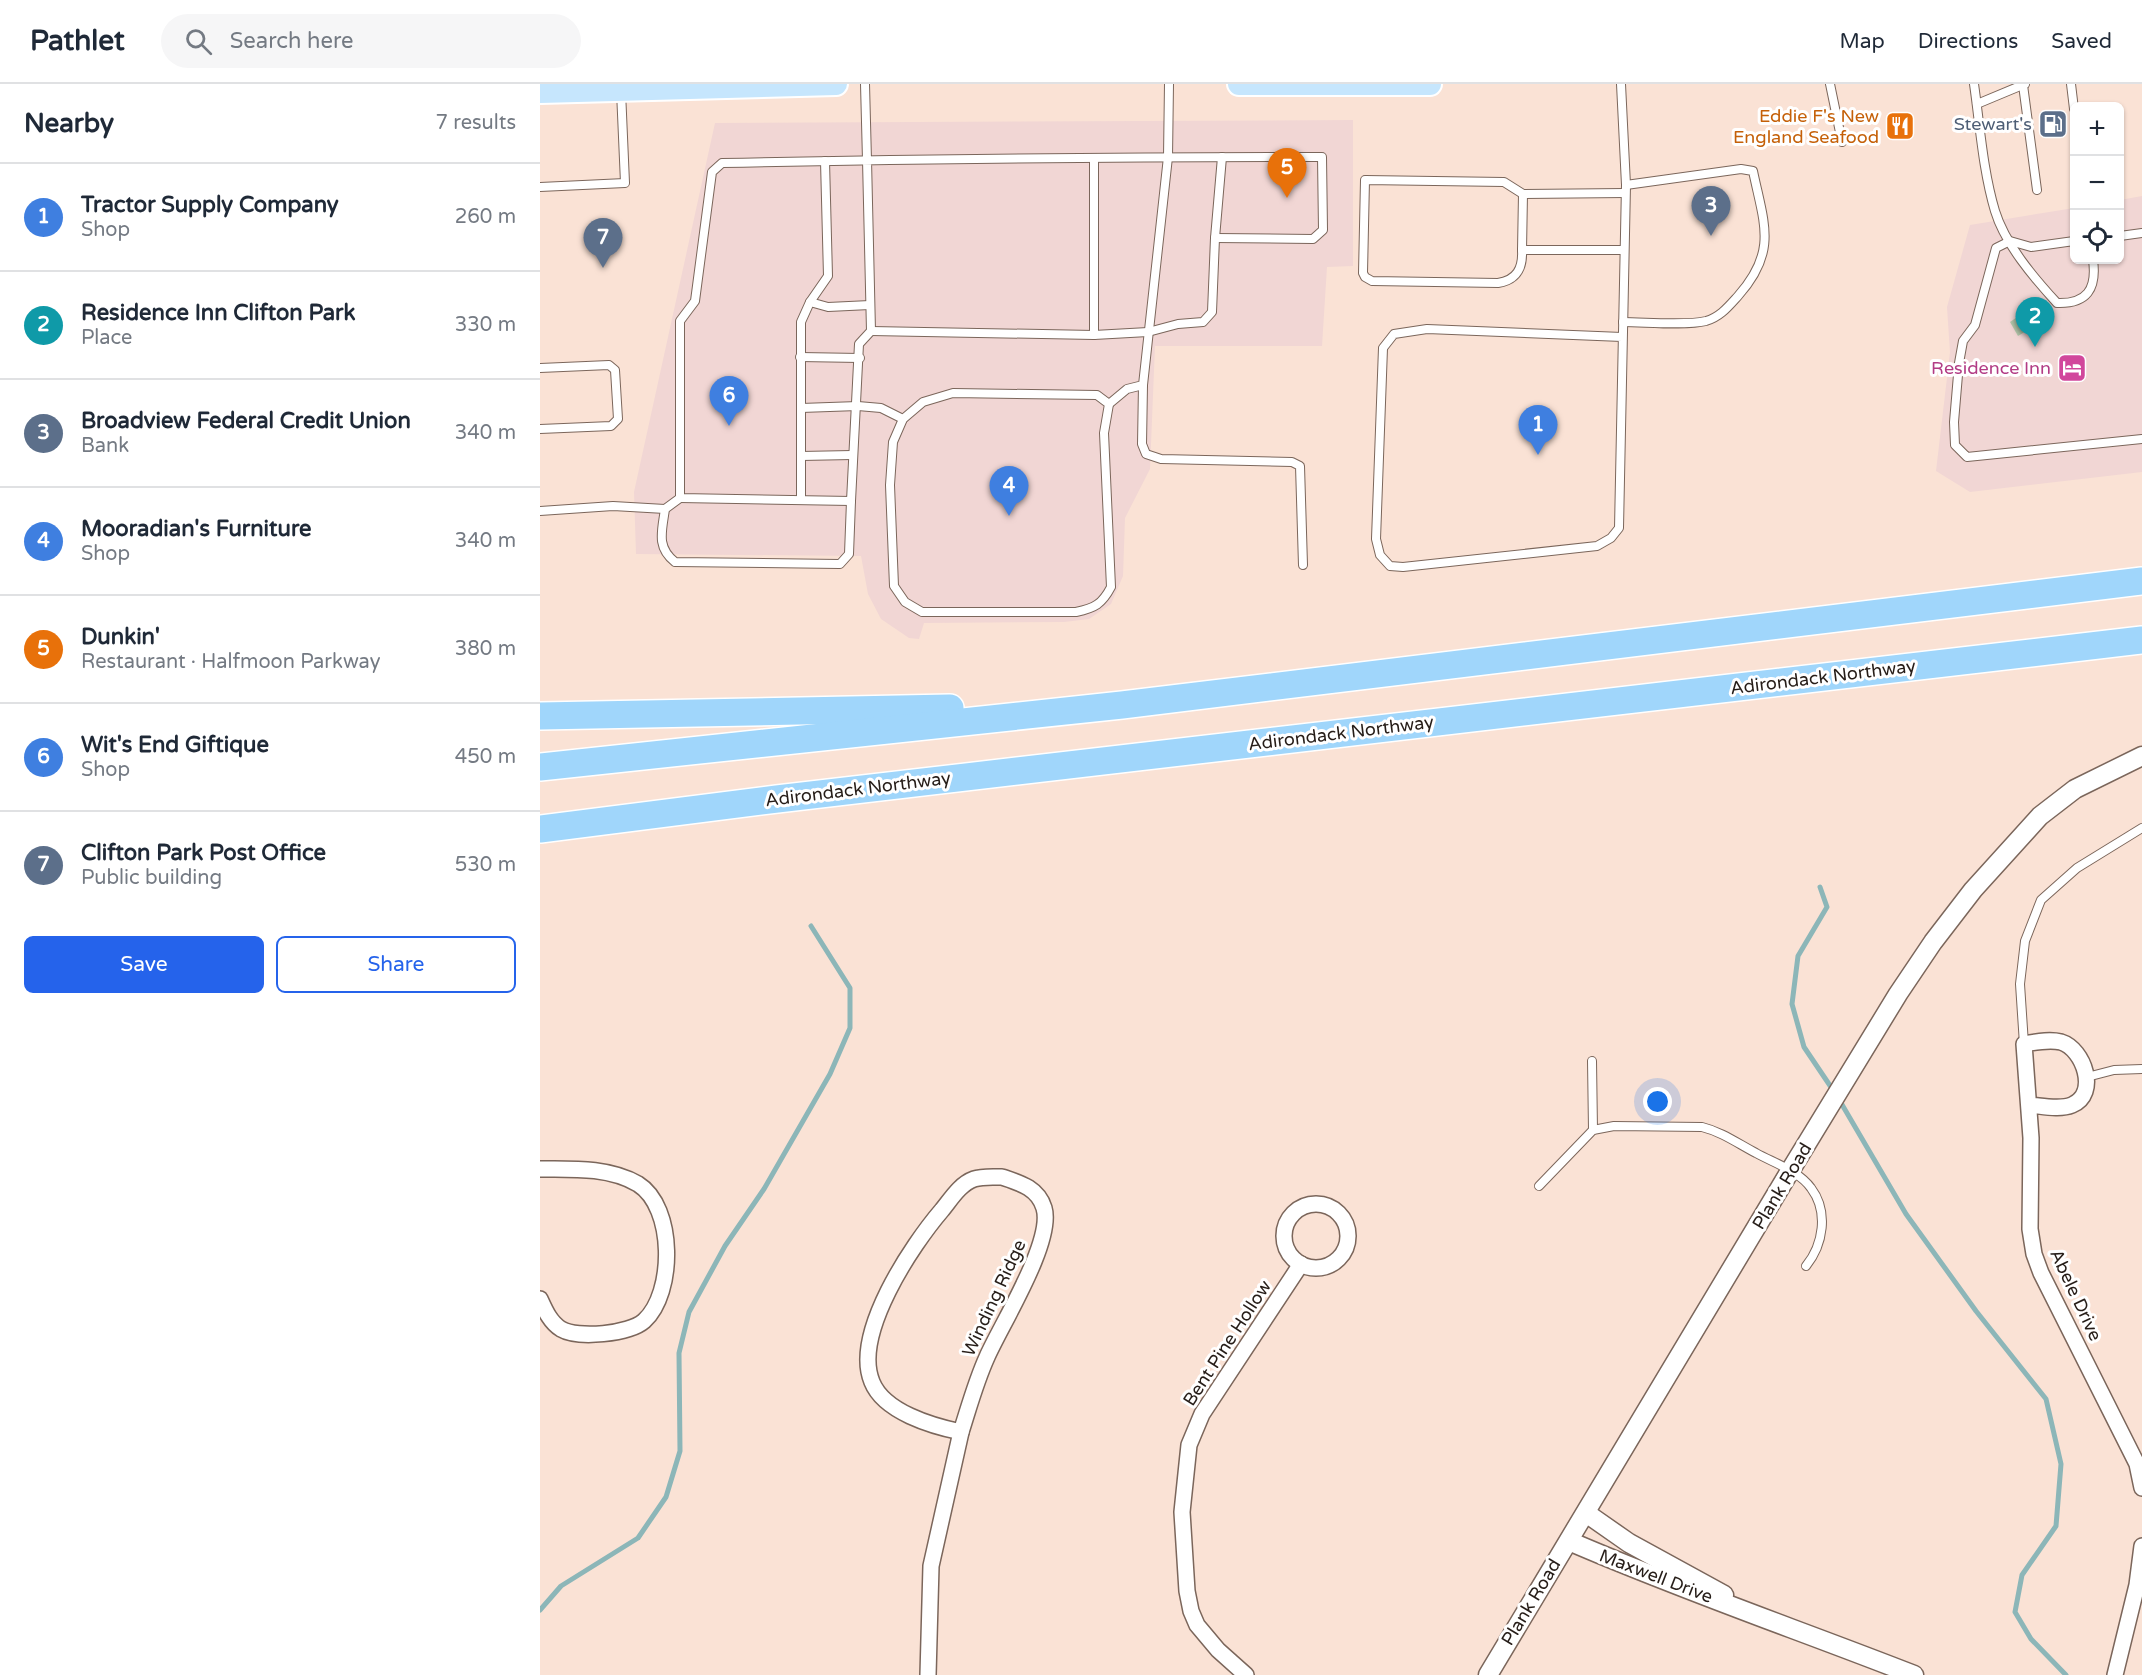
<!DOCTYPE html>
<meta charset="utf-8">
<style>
:root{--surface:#fff;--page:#f6f6f7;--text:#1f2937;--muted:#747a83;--line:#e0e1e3;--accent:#2563eb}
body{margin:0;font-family:"Varela Round",sans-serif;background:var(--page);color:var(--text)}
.controls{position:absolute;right:18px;top:18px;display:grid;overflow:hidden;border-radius:9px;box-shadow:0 2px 4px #0004}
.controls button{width:54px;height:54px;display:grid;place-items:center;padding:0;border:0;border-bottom:2px solid var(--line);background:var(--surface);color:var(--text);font:30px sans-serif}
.you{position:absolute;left:1118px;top:1018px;width:21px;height:21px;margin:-15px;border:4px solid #fff;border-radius:50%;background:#1a73e8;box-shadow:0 0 0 9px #1a73e833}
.badge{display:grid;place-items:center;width:39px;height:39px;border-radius:50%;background:var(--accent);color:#fff;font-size:20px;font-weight:700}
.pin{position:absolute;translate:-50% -50px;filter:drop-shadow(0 2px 3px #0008)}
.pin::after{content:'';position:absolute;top:32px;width:21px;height:18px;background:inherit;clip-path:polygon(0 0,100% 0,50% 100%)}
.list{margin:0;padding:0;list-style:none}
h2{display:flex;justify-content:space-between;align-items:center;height:78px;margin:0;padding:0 24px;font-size:26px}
h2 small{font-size:20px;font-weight:400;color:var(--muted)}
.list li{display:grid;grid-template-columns:39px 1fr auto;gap:18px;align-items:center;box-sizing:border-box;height:108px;padding:0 24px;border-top:2px solid var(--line)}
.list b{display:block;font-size:22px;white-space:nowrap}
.list p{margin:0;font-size:20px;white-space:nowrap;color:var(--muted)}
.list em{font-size:20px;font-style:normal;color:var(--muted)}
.actions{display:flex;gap:12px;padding:18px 24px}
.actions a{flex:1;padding:14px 0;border:2px solid var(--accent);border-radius:9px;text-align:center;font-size:21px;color:var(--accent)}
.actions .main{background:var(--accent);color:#fff}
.icon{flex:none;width:33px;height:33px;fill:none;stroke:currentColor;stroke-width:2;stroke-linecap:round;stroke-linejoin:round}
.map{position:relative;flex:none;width:1602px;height:1591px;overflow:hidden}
header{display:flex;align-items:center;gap:36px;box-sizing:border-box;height:84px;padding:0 30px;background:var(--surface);border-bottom:2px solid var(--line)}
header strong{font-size:28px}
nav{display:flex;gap:33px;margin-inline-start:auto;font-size:21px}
.search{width:420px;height:54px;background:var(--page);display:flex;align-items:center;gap:15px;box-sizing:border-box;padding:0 21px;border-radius:33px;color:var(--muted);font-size:22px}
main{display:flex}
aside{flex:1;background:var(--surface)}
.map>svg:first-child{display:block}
</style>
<header>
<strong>Pathlet</strong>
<div class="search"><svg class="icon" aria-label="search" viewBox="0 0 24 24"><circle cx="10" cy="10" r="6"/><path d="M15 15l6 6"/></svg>Search here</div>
<nav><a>Map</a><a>Directions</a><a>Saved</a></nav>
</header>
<main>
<aside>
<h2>Nearby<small>7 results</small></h2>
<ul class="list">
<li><span class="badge" style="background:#3f7fe0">1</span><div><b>Tractor Supply Company</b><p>Shop</p></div><em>260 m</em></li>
<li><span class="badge" style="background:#0f9aa8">2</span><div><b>Residence Inn Clifton Park</b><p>Place</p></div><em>330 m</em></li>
<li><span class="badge" style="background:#5c6f8a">3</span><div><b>Broadview Federal Credit Union</b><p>Bank</p></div><em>340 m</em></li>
<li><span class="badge" style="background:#3f7fe0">4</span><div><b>Mooradian's Furniture</b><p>Shop</p></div><em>340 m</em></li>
<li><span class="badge" style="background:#e8710a">5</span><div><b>Dunkin'</b><p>Restaurant · Halfmoon Parkway</p></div><em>380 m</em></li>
<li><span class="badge" style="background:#3f7fe0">6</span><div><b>Wit's End Giftique</b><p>Shop</p></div><em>450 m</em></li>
<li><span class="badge" style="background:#5c6f8a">7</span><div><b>Clifton Park Post Office</b><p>Public building</p></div><em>530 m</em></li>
</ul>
<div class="actions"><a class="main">Save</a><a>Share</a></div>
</aside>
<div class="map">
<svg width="1602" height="1591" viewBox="0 0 1602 1591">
<rect width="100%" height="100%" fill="#fae2d5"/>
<g fill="#f1d6d4">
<path d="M813,36V182L787,183L782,262H615L610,385L585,434L583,492L571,520L549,535L524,538L384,539L379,555L369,554L341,535L328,510L321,472L96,470L94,408L175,39Z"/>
<path d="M1602,112V388L1430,408L1396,387L1410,268L1407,223L1430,141L1534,124V176H1580V116Z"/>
</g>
<path fill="#b2c6aa" d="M1483,229L1493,243L1478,252L1470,238Z"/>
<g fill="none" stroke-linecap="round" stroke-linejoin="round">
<g stroke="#8cb6b8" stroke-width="5">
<path d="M1280,803L1287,823L1258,872L1252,920L1264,963L1297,1012L1366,1130L1436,1227L1506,1315L1521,1380L1516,1442L1482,1491L1475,1528L1491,1555L1526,1591"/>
<path d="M0,1526L21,1502L98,1454L126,1413L140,1367L139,1269L149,1228L185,1162L224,1105L290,990L310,944V904L271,842"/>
</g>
<g stroke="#7b665b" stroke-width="10">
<g id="service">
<path d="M325,0L327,76L331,247L319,260L311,417L140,414V237L155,217L172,88L182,79C382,75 582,73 782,73L783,146L773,155L675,154"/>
<path d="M1081,0L1086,101L1079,444L1071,454L1057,462L863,483L850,482L840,471L836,455L843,264L854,250L887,245L1082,253"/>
<path d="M1290,0L1302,58"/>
<path d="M1434,0C1440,42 1443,87 1455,127C1465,160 1494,194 1517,219C1547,220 1557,205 1553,176"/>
<path d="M1531,0L1534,25"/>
<path d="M1483,1L1497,106"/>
<path d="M1437,20L1485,0"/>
<path d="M554,74V251"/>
<path d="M0,103L85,99L81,7"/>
<path d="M1580,152L1602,149"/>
<path d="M1534,157L1491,163L1470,157L1456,164L1435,241L1423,257L1419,279L1414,338L1415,361L1427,373L1602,355"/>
<path d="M982,166C983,184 977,196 958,199L832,197L825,193L823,189L825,96L964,98L983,110"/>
<path d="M1084,166H982L983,110L1085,109"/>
<path d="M270,218L288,223L330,221"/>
<path d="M1083,238C1105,238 1146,242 1166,237C1180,233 1188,223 1198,212C1238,167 1224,140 1213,87L1201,85L1086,101"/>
<path d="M331,247L554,251L608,248L638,240L663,238L672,228L675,154L682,73"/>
<path d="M260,273L320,274"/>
<path d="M0,284L69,281L75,286L78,335L71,342L0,345"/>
<path d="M603,301L602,360L606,370L621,375L752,378L760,382L763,481"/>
<path d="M413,309L557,311L569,320L564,349L571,503C562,520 555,524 536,528H382L365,518L354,502L350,401L353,358L363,335L383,318Z"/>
<path d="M569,320L587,305L603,301L628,73L629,0"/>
<path d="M261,324L318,322L341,324L363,335"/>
<path d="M261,372L312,371"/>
<path d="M140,414L125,425C122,447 116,463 135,478L300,480L309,470L311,417"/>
<path d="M261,416V238L270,218L288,192L285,77"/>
<path d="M0,427L73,422L125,425"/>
<path d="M1484,960L1480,900L1485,857L1501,816L1537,784L1602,744"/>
<path d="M1052,977L1053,1046"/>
<path d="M1547,993L1574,986L1602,985"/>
<path d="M999,1102L1053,1046L1074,1042L1162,1043C1182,1048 1197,1059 1216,1069C1234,1079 1259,1087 1271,1104C1289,1128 1283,1161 1266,1182"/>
</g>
</g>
<g stroke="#7b665b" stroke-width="18">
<g id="minor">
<path d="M1490,1021C1502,1022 1520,1026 1532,1021C1559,1010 1544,965 1521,958C1509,955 1496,958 1484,960L1491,1054L1490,1145L1494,1170L1501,1189L1597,1380L1602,1404"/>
<path d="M0,1085C32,1085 69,1083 98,1100C135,1123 135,1209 104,1237C89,1250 38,1255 21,1245C10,1238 5,1226 0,1215"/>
<path d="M462,1093C480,1099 498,1104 504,1124C514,1157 461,1241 447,1273C436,1297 429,1323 421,1348C392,1342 344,1328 332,1298C312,1250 372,1161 402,1126C411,1115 420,1100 434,1095C442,1092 454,1093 462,1093Z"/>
<circle cx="776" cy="1152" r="32"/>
<path d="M388,1591L391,1482L421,1348"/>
<path d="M706,1591L678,1566L657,1541L651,1527L647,1507L642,1428L649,1361L662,1330L761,1180"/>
<path d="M1575,1591L1597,1501L1602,1462"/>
</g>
</g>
<g stroke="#7b665b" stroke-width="21">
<g id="tertiary">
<path d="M1046,1429L1089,1459L1184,1511"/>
<path d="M1029,1457C1142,1506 1259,1546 1374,1591"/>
<path d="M948,1591L1250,1087L1358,910L1393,858L1433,806L1500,732L1535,705L1602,672"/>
</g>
</g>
<g stroke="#fff" stroke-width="26">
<g id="primary">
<path d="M699,0H890"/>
<path d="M0,8L296,0"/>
</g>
</g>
<g stroke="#fff" stroke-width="30">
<g id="motorway">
<path d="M0,632L410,624"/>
<path d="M0,683L582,621L1602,497"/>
<path d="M0,745L237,715L1602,556"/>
</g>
</g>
<use href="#service" stroke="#fff" stroke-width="8"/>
<use href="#minor" stroke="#fff" stroke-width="15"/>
<use href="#tertiary" stroke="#fff" stroke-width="18"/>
<use href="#primary" stroke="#c6e6fd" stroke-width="22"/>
<use href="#motorway" stroke="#a0d6fb" stroke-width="27"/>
</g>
<defs>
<g id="fuel-square" transform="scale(1.5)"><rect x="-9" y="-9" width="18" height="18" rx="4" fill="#5c6f8a" stroke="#fff"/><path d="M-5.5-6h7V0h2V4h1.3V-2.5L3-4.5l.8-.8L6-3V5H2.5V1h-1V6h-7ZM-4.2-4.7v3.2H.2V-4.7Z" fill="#fff"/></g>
<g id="restaurant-square" transform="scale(1.5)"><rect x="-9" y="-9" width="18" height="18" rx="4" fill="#e8710a" stroke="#fff"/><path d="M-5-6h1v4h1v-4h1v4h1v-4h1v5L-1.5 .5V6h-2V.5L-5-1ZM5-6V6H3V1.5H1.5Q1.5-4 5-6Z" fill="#fff"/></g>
<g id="hotel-square" transform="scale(1.5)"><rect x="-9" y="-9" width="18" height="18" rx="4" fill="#d1479c" stroke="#fff"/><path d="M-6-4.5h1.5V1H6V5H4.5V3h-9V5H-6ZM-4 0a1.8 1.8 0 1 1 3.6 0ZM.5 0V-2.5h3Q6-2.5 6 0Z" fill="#fff"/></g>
</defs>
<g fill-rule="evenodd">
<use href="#fuel-square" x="1513" y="40"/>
<use href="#restaurant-square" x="1360" y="42"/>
<use href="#hotel-square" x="1532" y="284"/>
</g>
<g text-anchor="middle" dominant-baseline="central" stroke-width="6" stroke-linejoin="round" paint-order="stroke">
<g font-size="18" fill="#c56008" stroke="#fff" text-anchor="end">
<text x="1339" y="32">Eddie F's New<tspan x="1339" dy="21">England Seafood</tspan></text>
</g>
<g font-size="18" fill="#4e5e75" stroke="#fff" text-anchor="end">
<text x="1492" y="40">Stewart's</text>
</g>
<g font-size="18" fill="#b23c85" stroke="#fff" text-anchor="end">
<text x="1511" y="284">Residence Inn</text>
</g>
<g font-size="18" fill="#261d18" stroke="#fff">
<text transform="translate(1283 593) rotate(-7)">Adirondack Northway</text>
<text transform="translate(801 649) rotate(-7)">Adirondack Northway</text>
<text transform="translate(318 705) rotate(-7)">Adirondack Northway</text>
<text transform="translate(1242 1102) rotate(-59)">Plank Road</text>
<text transform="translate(1536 1211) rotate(65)">Abele Drive</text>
<text transform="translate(454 1214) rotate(-65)">Winding Ridge</text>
<text transform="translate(687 1259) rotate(-57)">Bent Pine Hollow</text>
<text transform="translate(1116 1492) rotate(21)">Maxwell Drive</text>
<text transform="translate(991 1518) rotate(-59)">Plank Road</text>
</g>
</g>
</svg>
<div class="controls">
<button>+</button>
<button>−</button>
<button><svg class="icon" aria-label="locate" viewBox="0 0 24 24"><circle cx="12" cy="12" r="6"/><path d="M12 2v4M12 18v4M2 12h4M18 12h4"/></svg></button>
</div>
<div class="you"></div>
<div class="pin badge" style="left:998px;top:371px;background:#3f7fe0">1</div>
<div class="pin badge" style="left:1495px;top:263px;background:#0f9aa8">2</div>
<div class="pin badge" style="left:1171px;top:152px;background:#5c6f8a">3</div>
<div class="pin badge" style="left:469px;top:432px;background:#3f7fe0">4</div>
<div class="pin badge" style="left:747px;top:114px;background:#e8710a">5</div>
<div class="pin badge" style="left:189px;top:342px;background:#3f7fe0">6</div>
<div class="pin badge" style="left:63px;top:184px;background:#5c6f8a">7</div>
</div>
</main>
